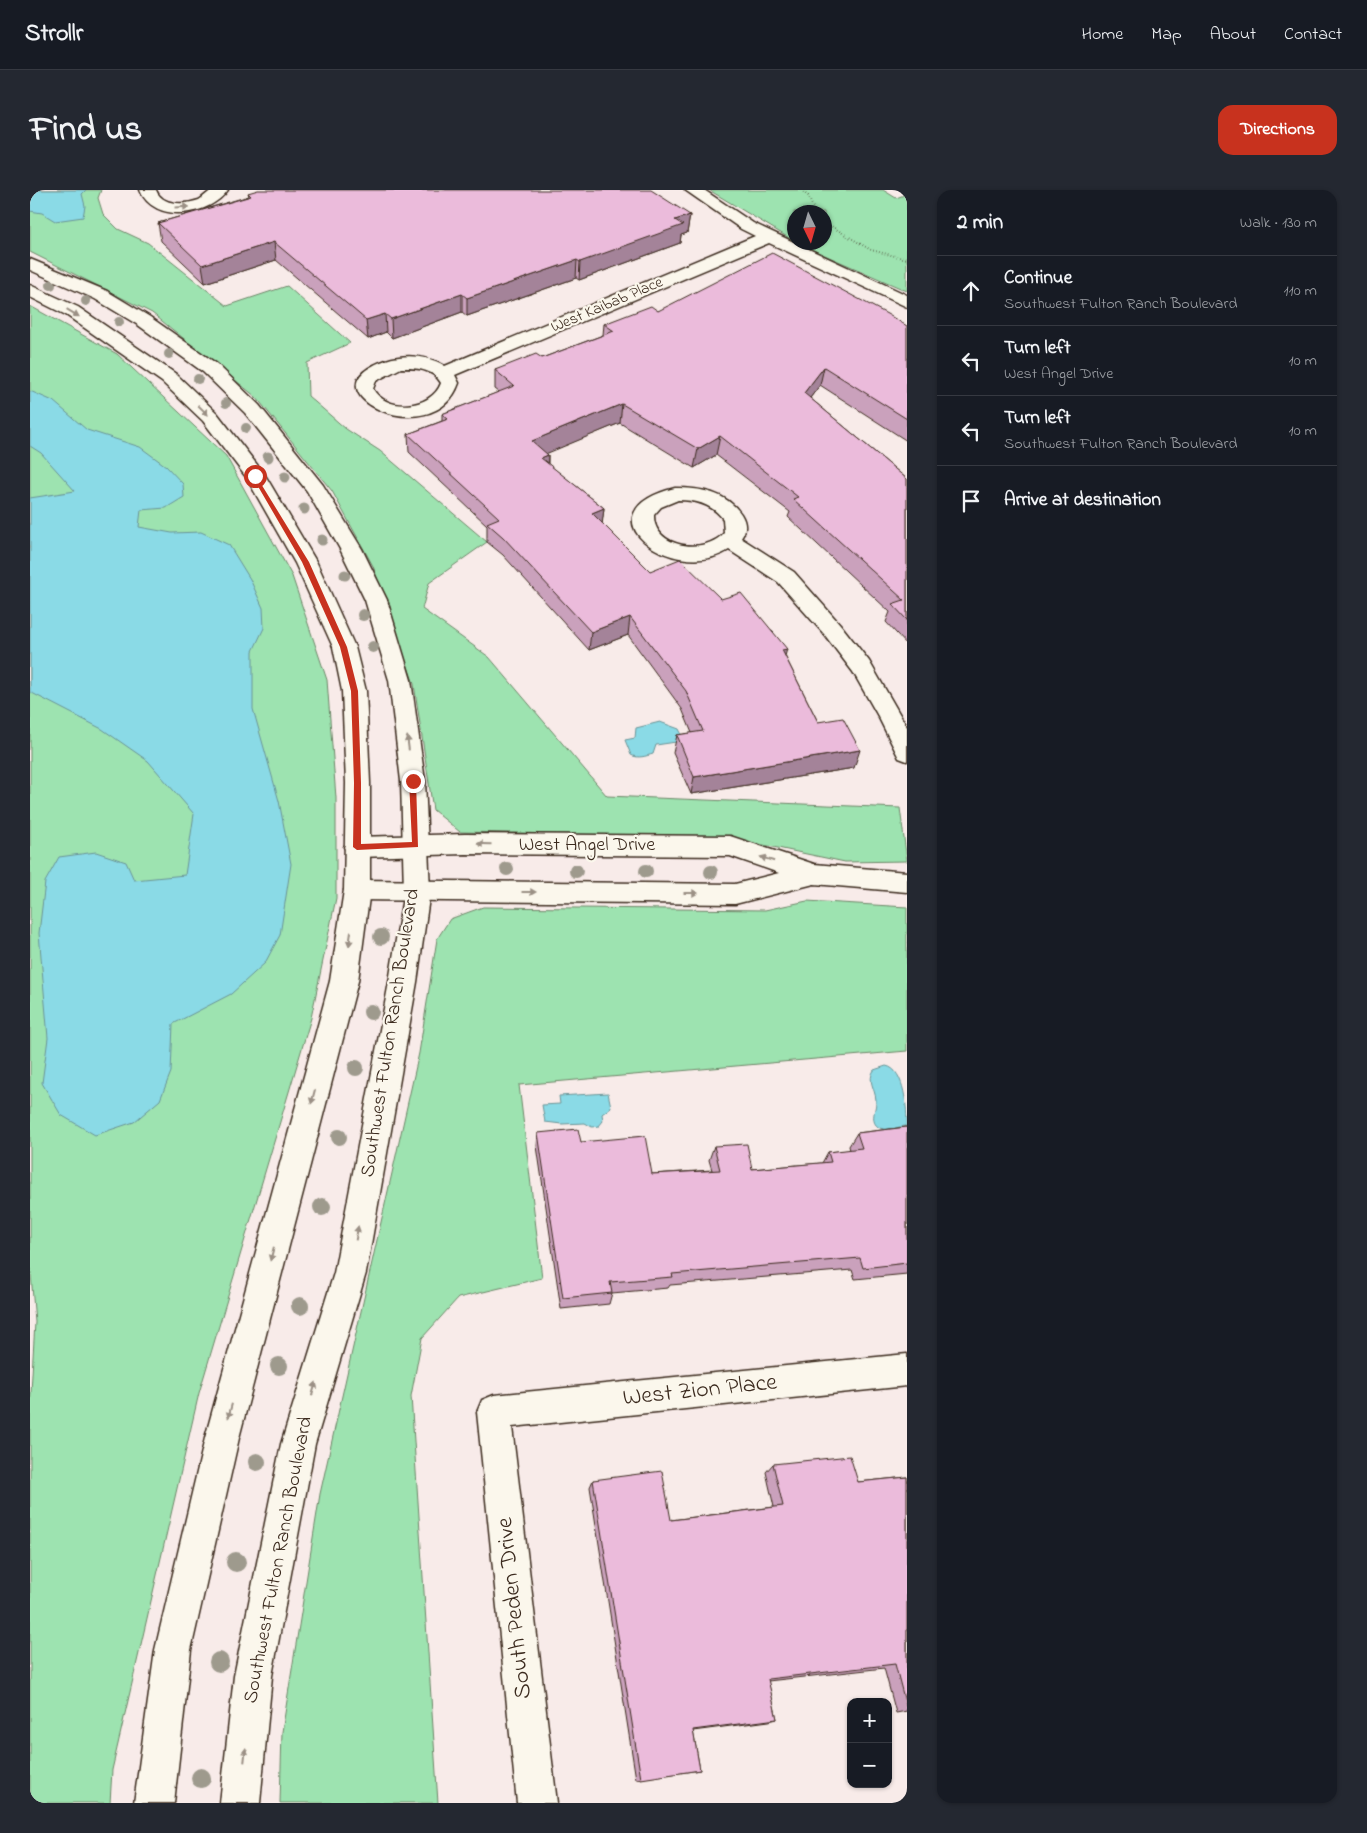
<!DOCTYPE html>
<meta charset="utf-8">
<style>
:root{--surface:#171b24;--page:#242831;--text:#f1f3f6;--muted:#9ea1a6;--line:#363941;--accent:#c8321e}
body{margin:0;font-family:"Indie Flower",sans-serif;background:var(--page);color:var(--text)}
.controls{position:absolute;right:15px;bottom:15px;display:grid;overflow:hidden;border-radius:10px;box-shadow:0 1px 4px #0004}
.controls button{width:45px;height:45px;display:grid;place-items:center;padding:0;border:0;border-bottom:1px solid var(--line);background:var(--surface);color:var(--text);font:25px sans-serif}
.compass{position:absolute;left:757px;top:15px;width:45px;height:45px;border-radius:50%;background:var(--surface);box-shadow:0 1px 4px #0004;rotate:175deg}
.stop{position:absolute;width:15px;height:15px;margin:-11px;border:4px solid #c8321e;border-radius:50%;background:#fff}
.stop.end{background:#c8321e;border-color:#fff;box-shadow:0 1px 5px #0008}
.list{margin:0;padding:0;list-style:none}
h2{display:flex;justify-content:space-between;align-items:center;height:65px;margin:0;padding:0 20px;font-size:21px}
h2 small{font-size:16px;font-weight:400;color:var(--muted)}
.list li{display:grid;grid-template-columns:32px 1fr auto;gap:15px;align-items:center;box-sizing:border-box;height:70px;padding:0 20px;border-top:1px solid var(--line)}
.list b{display:block;font-size:19px;white-space:nowrap}
.list p{margin:0;font-size:16px;white-space:nowrap;color:var(--muted)}
.list em{font-size:16px;font-style:normal;color:var(--muted)}
.icon{flex:none;width:28px;height:28px;fill:none;stroke:currentColor;stroke-width:2;stroke-linecap:round;stroke-linejoin:round}
.map{position:relative;flex:none;width:877px;height:1613px;overflow:hidden;border-radius:15px}
header{display:flex;align-items:center;gap:30px;box-sizing:border-box;height:70px;padding:0 25px;background:var(--surface);border-bottom:1px solid var(--line)}
header strong{font-size:24px}
nav{display:flex;gap:28px;margin-inline-start:auto;font-size:18px}
.intro{display:flex;align-items:center;justify-content:space-between;box-sizing:border-box;height:120px;padding:0 30px}
h1{margin:0;font-size:35px}
.button{padding:12px 22px;border-radius:15px;background:var(--accent);color:#fff;font-size:18px;font-weight:700}
main{display:flex;gap:30px;padding:0 30px}
aside{flex:1;background:var(--surface);border-radius:15px;box-shadow:0 1px 4px #0004}
.map>svg:first-child{display:block}
</style>
<header>
<strong>Strollr</strong>
<nav><a>Home</a><a>Map</a><a>About</a><a>Contact</a></nav>
</header>
<div class="intro"><h1>Find us</h1><a class="button">Directions</a></div>
<main>
<div class="map">
<svg width="877" height="1613" viewBox="0 0 877 1613">
<rect width="100%" height="100%" fill="#f8ebe9"/>
<filter id="ink" filterUnits="userSpaceOnUse"><feTurbulence type="fractalNoise" baseFrequency=".02" numOctaves="2"/><feDisplacementMap in="SourceGraphic" scale="10" xChannelSelector="R" yChannelSelector="G"/><feConvolveMatrix kernelMatrix="1 2 1 2 8 2 1 2 1" color-interpolation-filters="sRGB"/></filter>
<g filter="url(#ink)">
<g fill="#9de3b0" stroke="#6c8667">
<path d="M0,0H71L68,8L73,24L88,39L118,53L197,116L257,96L320,153L277,173L278,206L316,239L350,261L457,352L399,393L392,419L459,467L577,606L870,618L877,671L815,672L695,647L430,642L403,620L384,494L343,376L302,301L226,207L122,123L0,62Z"/>
<path d="M679,0H853L866,8L877,4V101L767,53L794,52V22H764V51Z"/>
<path d="M0,116L87,164L196,266L262,386L297,490L306,608V708L281,828L169,1203L82,1580L80,1613H0V1220L5,1132L0,1072Z"/>
<path d="M777,711L877,717V861L489,895L512,1088L428,1108L392,1148L381,1206L408,1613H250L252,1542L290,1304L389,863L407,749L420,729L453,717L735,720Z"/>
</g>
<g fill="#8adae6" stroke="#6a9496">
<path d="M0,0H56L52,4L55,16L53,27L25,31L12,23L0,21Z"/>
<path d="M0,201L23,211L57,240L110,257L136,276L153,294L154,307L136,318L111,320L109,337L142,343L171,342L199,355L220,389L233,418L234,438L223,461V519L249,611L261,674L250,745L235,773L201,804L143,834L141,882L130,910L104,932L65,945L31,925L12,893L18,848L9,743L15,692L29,667L66,662L96,672L104,690L155,685L164,624L118,571L72,539L0,502V308L45,301L11,263L0,256Z"/>
<path d="M630,532L649,539L651,543L646,552L626,555L623,564C616,566 608,569 601,565L595,550L605,548L606,538Z"/>
<path d="M856,876C875,879 877,920 877,936C868,936 860,942 850,938C838,932 847,918 846,910C845,898 837,891 844,880Z"/>
<path d="M578,903L581,917L572,924L573,931L569,936L562,937L555,933L532,934L515,932L512,915L530,914L529,906Z"/>
</g>
<g fill="none" stroke-linecap="round" stroke-linejoin="round">
<g stroke="#3b2a1e" stroke-width="3">
<g id="street">
<path d="M110,0H126C132,16 155,15 169,10C174,7 177,3 182,0C185,0 194,0 198,0C180,26 124,35 110,0Z"/>
<path d="M655,0H674L723,33L877,105V117L739,53L425,185L429,193C404,265 268,201 356,170C374,164 398,165 415,176L725,46L711,39ZM371,178C386,178 402,178 411,193C401,220 356,222 343,199L346,191Z"/>
<path d="M645,298C670,298 696,302 711,324C716,332 717,340 711,348L764,382L810,434L839,471L877,537V571L869,568L848,526L823,482L794,444L748,392L699,360C643,395 547,323 645,298ZM648,310C666,310 682,314 693,329L694,343C675,365 623,358 624,325L631,317Z"/>
<path d="M435,644L700,646L784,674L877,682V702L784,694L705,714L327,710L318,707L314,700L318,693L327,690L705,694L749,683L700,666L435,664L327,667L318,664L314,657L318,650L327,647Z"/>
<path d="M877,1164V1196L482,1237L527,1613H487L447,1222L452,1210L464,1205Z"/>
</g>
</g>
<g stroke="#3b2a1e" stroke-width="3">
<g id="secondary">
<path d="M0,69L77,101L120,127L187,174L229,215L293,295L332,359L357,410L381,490L395,591L400,701L387,792L336,1083L285,1254L242,1486L230,1613H190L204,1486L251,1254L304,1083L359,792L374,701L371,591L359,490L335,410L310,359L277,301L215,223L173,182L108,135L65,109L0,80Z"/>
<path d="M0,95L48,117L146,184L187,223L235,285L287,373L325,457L336,501L340,593V700L328,791L209,1248L161,1460L144,1613H104L125,1460L175,1248L300,791L314,700L316,593L312,501L303,457L265,373L216,287L173,231L132,192L36,125L0,107Z"/>
</g>
</g>
<g stroke="#3b2a1e" stroke-width="2" stroke-dasharray="0.5 2.5" stroke-linecap="butt">
<path d="M771,0L778,6L785,22"/>
<path d="M794,32L841,60L877,69"/>
</g>
<use href="#street" fill="#fbf7ec" fill-rule="evenodd"/>
<use href="#secondary" fill="#fbf7ec" fill-rule="evenodd"/>
</g>
<g fill="#9e9a8d">
<circle cx="21" cy="95" r="5"/>
<circle cx="56" cy="111" r="5"/>
<circle cx="89" cy="132" r="5"/>
<circle cx="139" cy="164" r="5"/>
<circle cx="168" cy="189" r="5"/>
<circle cx="196" cy="213" r="5"/>
<circle cx="216" cy="238" r="5"/>
<circle cx="238" cy="267" r="5.5"/>
<circle cx="255" cy="287" r="5.5"/>
<circle cx="274" cy="319" r="5.5"/>
<circle cx="292" cy="350" r="5.5"/>
<circle cx="315" cy="385" r="5.5"/>
<circle cx="333" cy="425" r="6"/>
<circle cx="343" cy="457" r="6"/>
<circle cx="477" cy="679" r="7"/>
<circle cx="546" cy="681" r="7"/>
<circle cx="616" cy="681" r="7"/>
<circle cx="681" cy="682" r="7"/>
<circle cx="351" cy="747" r="8"/>
<circle cx="341" cy="822" r="8"/>
<circle cx="326" cy="878" r="8"/>
<circle cx="309" cy="947" r="8"/>
<circle cx="292" cy="1017" r="9"/>
<circle cx="270" cy="1116" r="9"/>
<circle cx="249" cy="1176" r="9"/>
<circle cx="227" cy="1272" r="9"/>
<circle cx="206" cy="1372" r="10"/>
<circle cx="189" cy="1472" r="10"/>
<circle cx="171" cy="1588" r="10"/>
</g>
<g fill="#caa1bc" stroke="#3b2a1e">
<path d="M218,3L660,25L657,43L651,45L650,53L549,90L546,88L437,126L432,122L362,148L356,142L338,149L246,70L175,93L131,51L128,33L219,6Z"/>
<path d="M628,121L877,136V251L790,195L780,208L877,289V455L856,432L860,422L758,327L760,322L686,265L664,278L590,233L516,263L518,265V274L574,318L572,333L620,381L691,409L755,466L788,532L824,578L661,604L643,563L647,545L662,543L652,519L598,445L559,460L473,365L457,352V335L379,262L378,244L412,231V224L469,202L465,199V180L512,168L573,145L574,134Z"/>
<path d="M877,937V1084L825,1089L822,1080L640,1095L638,1098L582,1103L579,1114L531,1119L507,956L508,943L551,952L622,984L682,980L679,970L684,956L722,979L792,973L798,962L820,960L819,956L827,943Z"/>
<path d="M743,1274L828,1292L877,1287V1521L866,1523L854,1478L738,1491L747,1529L739,1531L663,1541L670,1580L606,1589L560,1297L563,1290L641,1330L744,1317L736,1282Z"/>
</g>
<g fill="#a48399" stroke="#3b2a1e">
<path d="M660,25L657,43L651,45L650,53L549,90L550,72L645,30Z"/>
<path d="M244,52L246,70L175,93L172,75Z"/>
<path d="M547,70L546,88L437,126V108Z"/>
<path d="M432,104V122L362,148L361,129Z"/>
<path d="M355,124L356,142L338,149L336,130Z"/>
<path d="M794,177L790,195L770,221L774,203Z"/>
<path d="M592,214L590,233L501,270L502,251Z"/>
<path d="M690,246L686,265L664,278L668,259Z"/>
<path d="M518,265L517,284L511,268Z"/>
<path d="M574,318L572,336L562,323Z"/>
<path d="M600,427L598,445L559,460L561,442Z"/>
<path d="M757,459L752,477V460Z"/>
<path d="M830,560L824,578L661,604L664,587Z"/>
</g>
<g fill="#ebbbdb" stroke="#3b2a1e">
<path d="M228,0H621L660,25L645,30L653,35L550,72L547,70L437,108L432,104L361,129L355,124L336,130L244,52L172,75L128,33L221,6L218,3Z"/>
<path d="M742,63L857,124L877,136V229L794,177L774,203L877,289V430L862,414L874,410L763,309L768,307L690,246L668,259L592,214L502,251L518,265L511,268L574,318L562,323L620,381L650,369L691,409L711,403L757,459L752,460L788,532L813,528L830,560L664,587L647,545L673,541L656,501L600,427L561,442L473,347L457,333L469,328L378,244L418,229L412,224L484,196L465,180L506,164L512,168L584,141L574,134L621,116L628,121Z"/>
<path d="M877,937V1073L833,1078L830,1068L642,1084L643,1087L580,1092L582,1103L533,1108L508,943L548,939L551,952L615,946L622,984L690,980L684,956L717,954L722,979L801,972L798,962L832,958L827,943Z"/>
<path d="M820,1266L828,1292L877,1287V1520L865,1474L738,1489L747,1529L663,1540L670,1580L611,1589L563,1290L632,1281L641,1330L753,1316L743,1274Z"/>
</g>
<defs><path id="oneway-solid" d="M-6-.8H1V-3.2L6.5 0L1 3.2V.8H-6Z" transform="scale(1.25)"/></defs>
<g fill="#9b9085">
<use href="#oneway-solid" transform="translate(152 17) rotate(-3)"/>
<use href="#oneway-solid" transform="translate(43 123) rotate(31)"/>
<use href="#oneway-solid" transform="translate(173 220) rotate(44)"/>
<use href="#oneway-solid" transform="translate(378 553) rotate(-97)"/>
<use href="#oneway-solid" transform="translate(454 654) rotate(-179)"/>
<use href="#oneway-solid" transform="translate(737 669) rotate(-162)"/>
<use href="#oneway-solid" transform="translate(499 702)"/>
<use href="#oneway-solid" transform="translate(661 703)"/>
<use href="#oneway-solid" transform="translate(320 749) rotate(98)"/>
<use href="#oneway-solid" transform="translate(283 907) rotate(105)"/>
<use href="#oneway-solid" transform="translate(327 1043) rotate(-80)"/>
<use href="#oneway-solid" transform="translate(242 1064) rotate(105)"/>
<use href="#oneway-solid" transform="translate(284 1199) rotate(-73)"/>
<use href="#oneway-solid" transform="translate(200 1221) rotate(105)"/>
<use href="#oneway-solid" transform="translate(215 1565) rotate(-84)"/>
</g>
</g>
<path fill="#c8321e" d="M225,284L279,372L317,457L328,501L331,593V654L382,652L379,591L383,589L386,591L388,657L327,660L323,657L324,593L321,501L310,457L272,372L222,286Z"/>
<g text-anchor="middle" dominant-baseline="central" stroke-width="4.5" stroke-linejoin="round" paint-order="stroke">
<g font-size="16" fill="#3b2a1e" stroke="#fbf7ec">
<text transform="translate(577 115) rotate(-23)">West Kaibab Place</text>
</g>
<g font-size="20" fill="#3b2a1e" stroke="#fbf7ec">
<text x="557" y="655">West Angel Drive</text>
<text transform="translate(361 843) rotate(-81)">Southwest Fulton Ranch Boulevard</text>
<text transform="translate(249 1370) rotate(-79)">Southwest Fulton Ranch Boulevard</text>
</g>
<g font-size="24" fill="#3b2a1e" stroke="#fbf7ec">
<text transform="translate(670 1201) rotate(-6)">West Zion Place</text>
<text transform="translate(485 1418) rotate(-96)">South Peden Drive</text>
</g>
</g>
</svg>
<div class="controls">
<button>+</button>
<button>−</button>
</div>
<svg class="compass" viewBox="-18 -18 36 36"><path d="M0-13l5 13h-10z" fill="#e53935"/><path d="M0 13l5-13h-10z" fill="#9ea1a6"/></svg>
<div class="stop" style="left:225px;top:286px"></div>
<div class="stop end" style="left:383px;top:591px"></div>
</div>
<aside>
<h2>2 min<small>Walk · 130 m</small></h2>
<ul class="list">
<li><svg class="icon" aria-label="ahead" viewBox="0 0 24 24"><path d="M12 20V5M6 11l6-6 6 6"/></svg><div><b>Continue</b><p>Southwest Fulton Ranch Boulevard</p></div><em>110 m</em></li>
<li><svg class="icon" aria-label="left" viewBox="0 0 24 24"><path d="M17 20v-9H6M10 6l-5 5 5 5"/></svg><div><b>Turn left</b><p>West Angel Drive</p></div><em>10 m</em></li>
<li><svg class="icon" aria-label="left" viewBox="0 0 24 24"><path d="M17 20v-9H6M10 6l-5 5 5 5"/></svg><div><b>Turn left</b><p>Southwest Fulton Ranch Boulevard</p></div><em>10 m</em></li>
<li><svg class="icon" aria-label="arrive" viewBox="0 0 24 24"><path d="M6 21V4h12l-3 4 3 4H6"/></svg><div><b>Arrive at destination</b></div></li>
</ul>
</aside>
</main>
